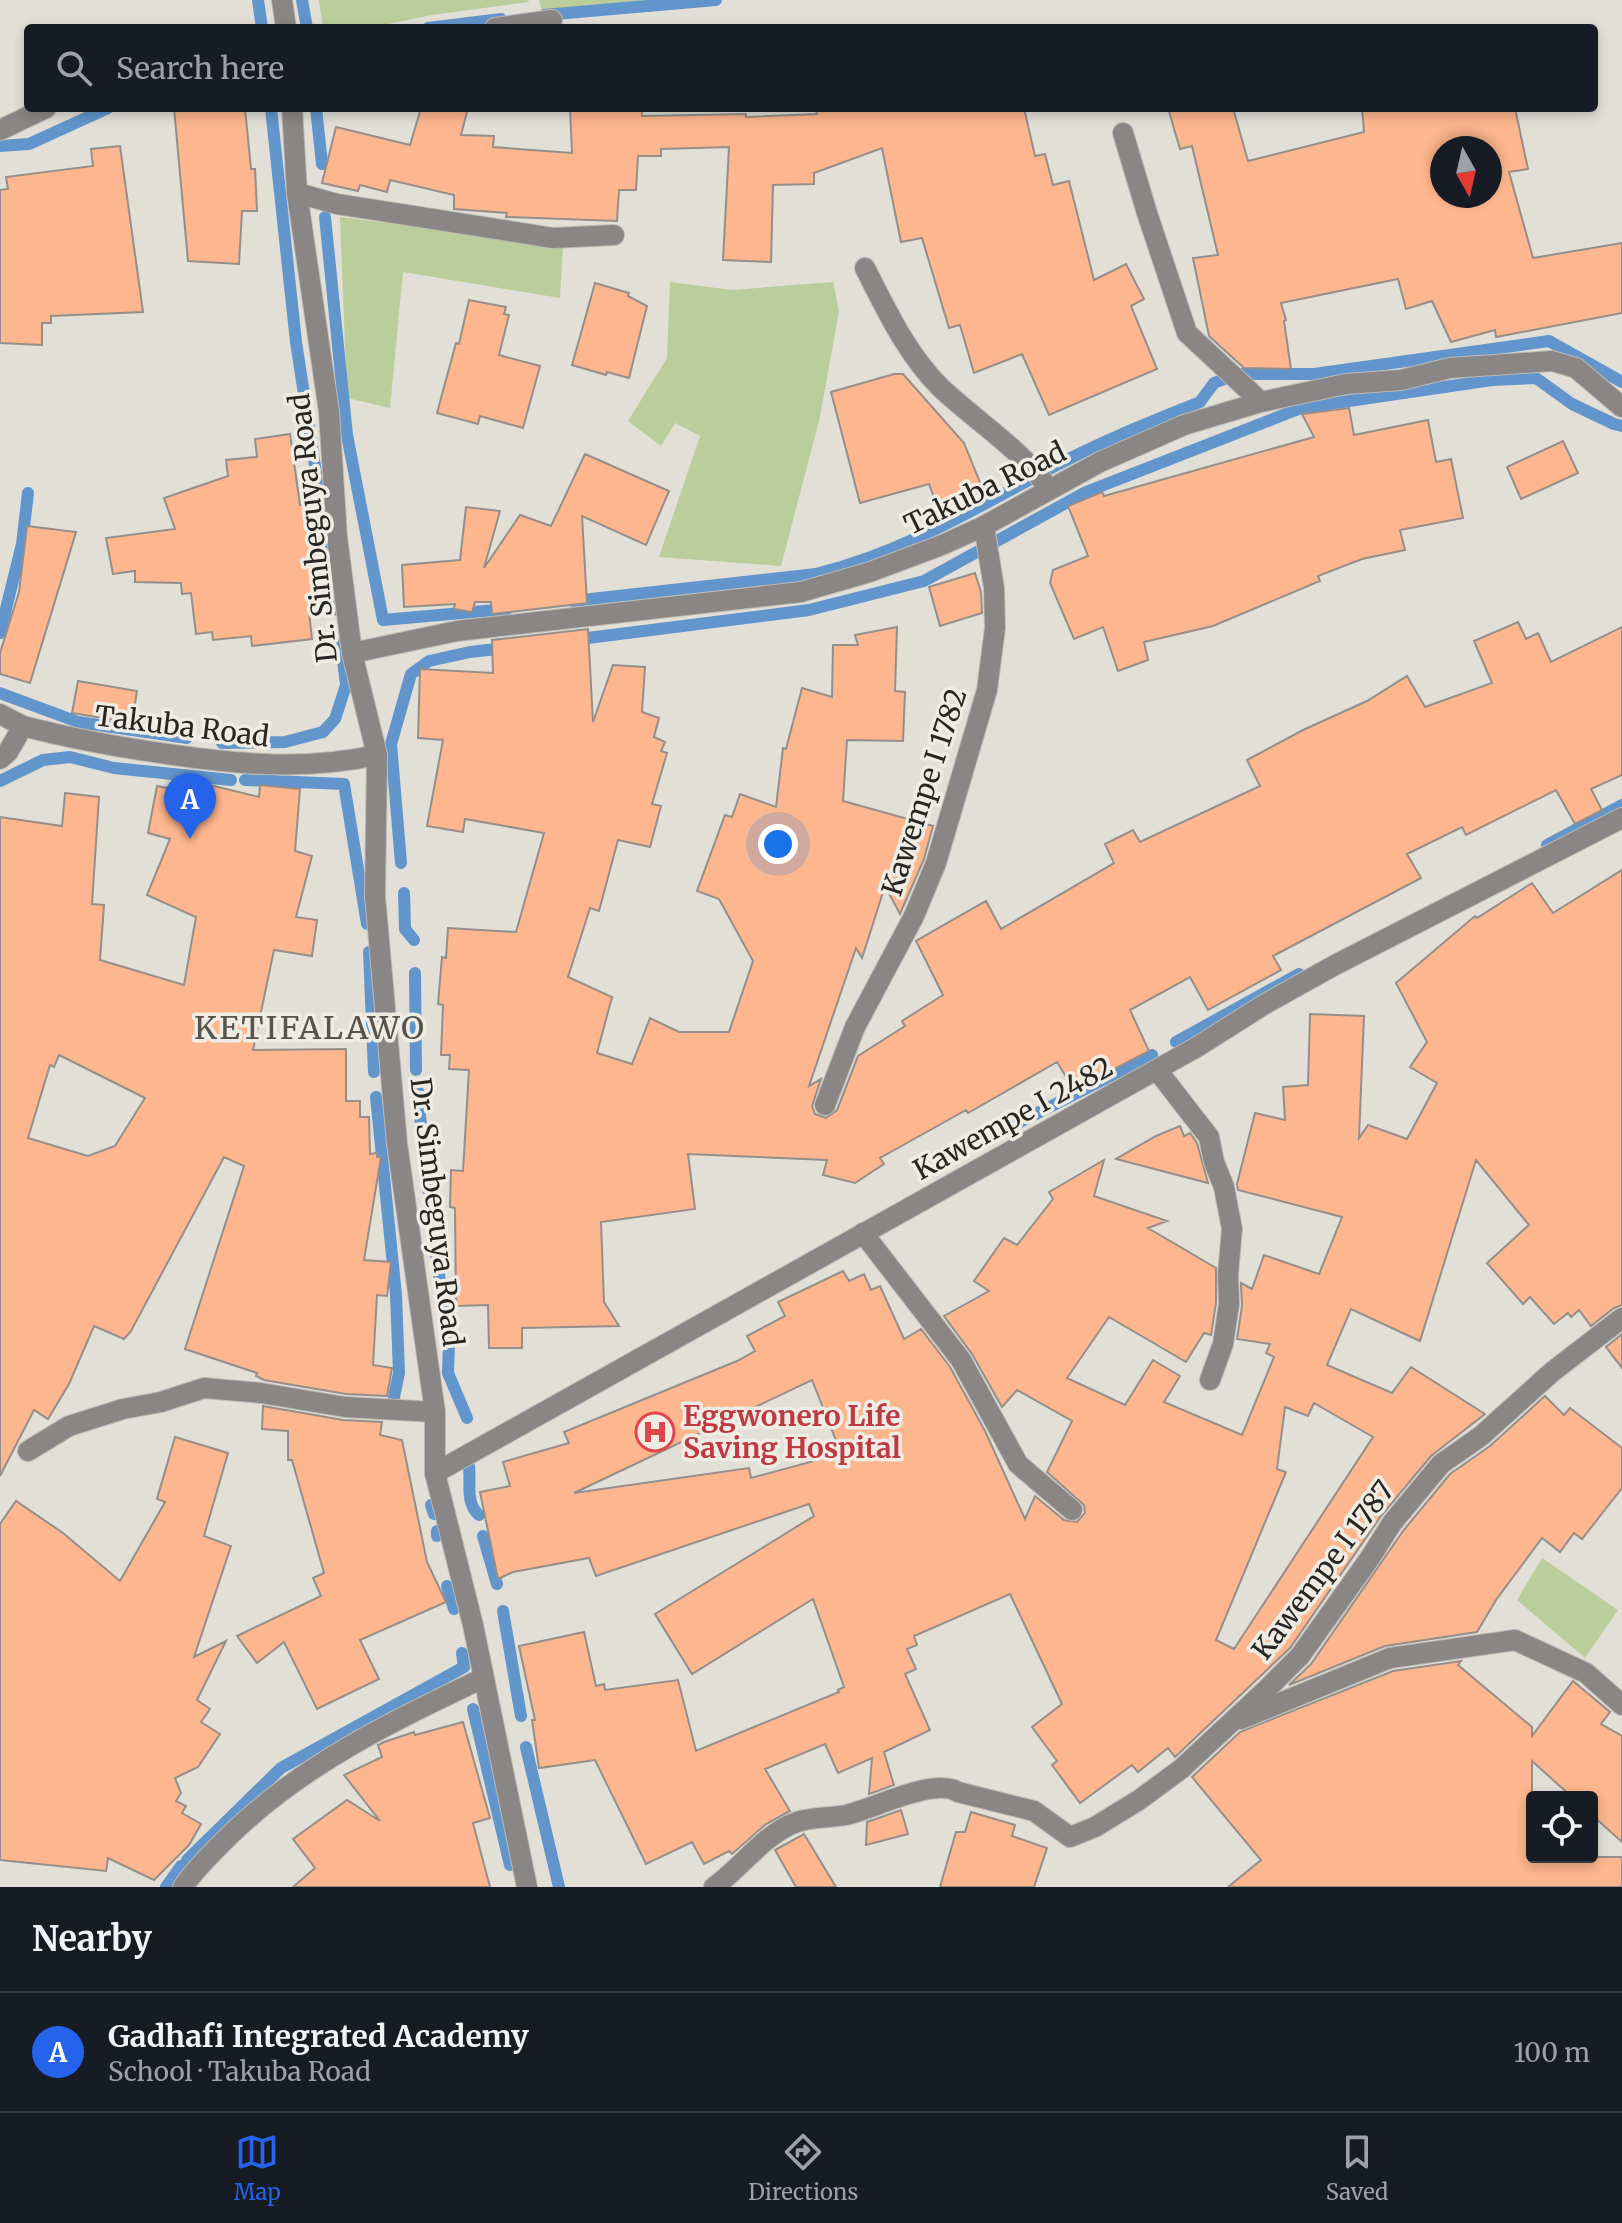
<!DOCTYPE html>
<meta charset="utf-8">
<style>
:root{--surface:#171b24;--page:#20242c;--text:#f1f3f6;--muted:#9ea1a6;--line:#363941;--accent:#2563eb}
body{margin:0;font-family:Merriweather,serif;background:var(--page);color:var(--text)}
.controls{position:absolute;right:24px;bottom:24px;display:grid;overflow:hidden;border-radius:8px;box-shadow:0 4px 12px #0003}
.controls button{width:72px;height:72px;display:grid;place-items:center;padding:0;border:0;border-bottom:2px solid var(--line);background:var(--surface);color:var(--text);font:40px sans-serif}
.compass{position:absolute;left:1430px;top:136px;width:72px;height:72px;border-radius:50%;background:var(--surface);box-shadow:0 4px 12px #0003;rotate:172deg}
.you{position:absolute;left:778px;top:844px;width:28px;height:28px;margin:-20px;border:6px solid #fff;border-radius:50%;background:#1a73e8;box-shadow:0 0 0 12px #1a73e833}
.badge{display:grid;place-items:center;width:52px;height:52px;border-radius:50%;background:var(--accent);color:#fff;font-size:26px;font-weight:700}
.pin{position:absolute;translate:-50% -66px;filter:drop-shadow(0 2px 4px #0008)}
.pin::after{content:'';position:absolute;top:42px;width:28px;height:24px;background:inherit;clip-path:polygon(0 0,100% 0,50% 100%)}
.list{margin:0;padding:0;list-style:none}
h2{display:flex;justify-content:space-between;align-items:center;height:104px;margin:0;padding:0 32px;font-size:34px}
h2 small{font-size:26px;font-weight:400;color:var(--muted)}
.list li{display:grid;grid-template-columns:52px 1fr auto;gap:24px;align-items:center;box-sizing:border-box;height:120px;padding:0 32px;border-top:2px solid var(--line)}
.list b{display:block;font-size:30px;white-space:nowrap}
.list p{margin:0;font-size:26px;white-space:nowrap;color:var(--muted)}
.list em{font-size:26px;font-style:normal;color:var(--muted)}
.icon{flex:none;width:44px;height:44px;fill:none;stroke:currentColor;stroke-width:2;stroke-linecap:round;stroke-linejoin:round}
.map{position:relative;flex:none;width:1622px;height:1887px;overflow:hidden}
.search{position:absolute;background:var(--surface);box-shadow:0 4px 12px #0003;left:24px;right:24px;top:24px;height:88px;display:flex;align-items:center;gap:20px;box-sizing:border-box;padding:0 28px;border-radius:8px;color:var(--muted);font-size:30px}
.sheet{height:224px;background:var(--surface)}
nav{display:flex;justify-content:space-around;align-items:center;box-sizing:border-box;height:112px;border-top:2px solid var(--line);background:var(--surface);font-size:22px;color:var(--muted)}
nav a{display:grid;justify-items:center;gap:4px}
nav .on{color:var(--accent)}
.map>svg:first-child{display:block}
</style>
<div class="map">
<svg width="1622" height="1887" viewBox="0 0 1622 1887">
<rect width="100%" height="100%" fill="#e2dfd7"/>
<g fill="#b9ce9b">
<path d="M319,0H528L529,2L432,15L368,28H323Z"/>
<path d="M539,0H648L542,12Z"/>
<path d="M340,217L563,245L560,298L403,272L390,408L347,398Z"/>
<path d="M670,282L732,290L833,282L839,311L820,417L781,566L659,557L700,436L675,423L661,446L628,421L667,358Z"/>
<path d="M1542,1558L1618,1610L1585,1658L1517,1600Z"/>
</g>
<g fill="none" stroke-linecap="round" stroke-linejoin="round">
<g stroke="#6295cc" stroke-width="12">
<path d="M258,0L262,28"/>
<path d="M302,0L307,28"/>
<path d="M544,15L716,0"/>
<path d="M428,28L501,19"/>
<path d="M271,108L296,342L337,610"/>
<path d="M316,108L322,164"/>
<path d="M0,146L29,144L108,108"/>
<path d="M325,217L347,435L383,620L507,609"/>
<path d="M573,601L816,574C904,552 976,508 1055,466C1102,441 1151,422 1200,402L1214,383L1237,374H1314L1549,341L1622,382"/>
<path d="M0,633L22,544L28,493"/>
<path d="M572,640L809,610L924,581L1086,492L1301,408L1492,380L1536,378L1572,404L1614,424L1622,426"/>
<path d="M0,693L78,722L187,738"/>
<path d="M222,743L285,742L323,732L335,719L346,685L341,644"/>
<path d="M245,780L344,784L367,924"/>
<path d="M0,781L43,760L70,757L114,768L231,780"/>
<path d="M1547,845L1622,805"/>
<path d="M401,863L391,744L411,674L429,661L470,652L506,648"/>
<path d="M404,893L405,929L414,940"/>
<path d="M369,952L374,1072"/>
<path d="M415,973L416,1070"/>
<path d="M1176,1042L1299,974"/>
<path d="M418,1091L422,1138"/>
<path d="M376,1097L396,1295L399,1373L394,1397"/>
<path d="M1004,1130L1152,1055"/>
<path d="M425,1168L428,1190"/>
<path d="M432,1226L449,1343L448,1373L467,1418"/>
<path d="M469,1466C471,1483 465,1503 479,1515"/>
<path d="M431,1505L434,1514"/>
<path d="M437,1536V1531"/>
<path d="M483,1536L497,1584"/>
<path d="M447,1586L454,1609"/>
<path d="M503,1611L521,1716"/>
<path d="M473,1709L510,1865"/>
<path d="M526,1747L559,1887"/>
<path d="M187,1860L281,1768L464,1667L462,1653"/>
<path d="M166,1887L181,1866"/>
</g>
</g>
<g fill="#fdb68d" stroke="#958e8a" stroke-width="2" fill-rule="evenodd">
<path d="M174,108H245L251,169H255L257,211H242L239,264L188,261Z"/>
<path d="M421,108H468L461,135L494,136L493,147L572,153L570,108H642V116L746,114V117L817,114L815,108H1024L1035,156L1045,154L1053,185L1069,181L1094,280L1126,264L1144,299L1131,306L1157,369L1049,415L1022,354L974,373L960,325L949,328L922,238L901,242L882,148L814,173V184L773,185L771,262L723,260L729,147L661,149V156H638L636,190H619L617,221L506,217L507,213L454,209V195L390,180L387,192L360,185L358,191L322,183L336,127L410,145Z"/>
<path d="M1168,108H1233L1248,161L1364,132L1362,108H1515L1528,169L1509,172L1533,258L1622,243V313L1496,337L1495,330L1451,342L1432,301L1406,309L1398,279L1281,303L1286,320L1284,321L1291,369L1244,368L1209,336L1193,258L1218,255L1192,146L1180,149ZM1442,148H1490V196H1442Z"/>
<path d="M120,146L143,312L51,316V323H42V345L0,343V190L8,189L6,177L93,166L91,149Z"/>
<path d="M595,283L629,293L628,296L647,306L629,378L607,372L606,375L572,365Z"/>
<path d="M469,300L506,307L504,314L509,315L499,355L540,366L523,428L480,416L478,424L437,413L456,343L459,344Z"/>
<path d="M894,374H903L964,443L983,490L938,508L929,484L860,503L831,392Z"/>
<path d="M1349,408L1354,435L1428,420L1436,462L1451,459L1463,518L1400,530L1405,550L1362,559L1318,576L1320,581L1213,626L1144,642L1148,660L1118,671L1103,627L1074,639L1050,583L1053,570L1088,556L1068,506L1102,492L1104,496L1314,437L1302,414Z"/>
<path d="M290,434L300,505H305L316,602L308,603L312,639L252,646L251,636L213,640L212,632L196,634L191,593L182,594L181,583L135,582V571L113,574L106,538L175,529L164,498L228,476L226,460L257,457L255,439Z"/>
<path d="M1563,441L1578,473L1521,499L1507,467Z"/>
<path d="M585,454L669,491L646,545L582,516L587,603L492,614L491,602H475L472,612L454,609L455,604L404,607L402,565L460,560L466,507L500,511L484,568L520,515L551,526Z"/>
<path d="M27,526L76,532L30,683L0,674V653L19,592Z"/>
<path d="M975,573L981,592L982,613L940,626L929,587Z"/>
<path d="M1518,622L1526,639L1538,633L1551,662L1622,627V775L1591,789L1602,810L1575,824L1556,790L1466,835L1462,827L1407,854L1421,878L1273,956L1281,970L1208,1010L1190,977L1130,1010L1149,1051L1074,1090L1057,1062L968,1113L966,1110L880,1158L884,1164L855,1183L823,1175L827,1160L688,1154L695,1209L601,1222L604,1302L619,1326L522,1328V1348H489L488,1305L456,1306L455,1208L450,1207L451,1170L463,1171L469,1070L449,1069L450,1055H441L443,1005L438,1004L442,957L446,958L448,928L516,932L544,833L465,819L463,832L427,826L443,740L418,738L420,669L493,673L492,640L588,629L593,722L613,665L645,667L642,712L659,718L654,737L665,742L661,751L667,753L652,804L661,806L650,847L618,840L599,911L590,908L568,977L612,997L597,1053L632,1064L650,1018L679,1032H729L753,961L719,899L697,891L725,815L732,817L740,794L776,807L783,748L786,749L802,688L832,697L833,645H858L855,635L897,627L895,691L905,692L903,741L847,740L843,801L933,826L924,859L900,914L885,886L862,958L856,948L809,1086L821,1079L812,1106L815,1114L826,1118L837,1110L858,1056L905,1026L902,1021L943,995L916,941L986,901L1001,929L1114,863L1105,844L1133,830L1140,842L1260,786L1247,760L1303,730L1367,701L1407,676L1425,707L1492,683L1474,641Z"/>
<path d="M78,681L137,691L132,723L72,713Z"/>
<path d="M181,778L259,797L260,785L300,789L295,851L312,856L296,917L317,920L312,956L274,950L253,1050L346,1049V1101H360V1117H369L370,1154L377,1153V1157H381L364,1260L391,1262L387,1296L377,1295L373,1365L392,1368L387,1396L346,1394L264,1380L256,1376L257,1373L185,1349L244,1166L224,1157L131,1331L124,1339L94,1326L69,1384L48,1419L34,1410L0,1476V817L62,826L65,793L99,797L92,904L104,905L100,960L184,985L196,917L147,895L170,839L148,833L157,786L178,790ZM59,1055L145,1098L115,1146L88,1156L28,1138L50,1065L54,1067Z"/>
<path d="M1622,870V1305L1614,1308L1591,1326L1579,1310L1571,1317L1568,1313L1554,1324L1530,1297L1523,1304L1487,1263L1529,1225L1476,1160L1420,1341L1351,1309L1327,1365L1392,1393L1411,1367L1485,1414L1431,1456L1381,1516L1290,1648L1175,1757L1168,1748L1138,1772L1132,1765L1080,1803L1052,1765L1057,1761L1032,1727L1062,1704L1010,1594L914,1636L917,1645L907,1649L916,1669L905,1674L930,1730L884,1752L894,1785L869,1794L872,1758L838,1773L825,1744L765,1769L790,1811L766,1824L732,1854L729,1851L704,1864L692,1842L646,1864L595,1760L539,1768L532,1720H535L519,1646L584,1632L596,1686L604,1684L605,1690L678,1680L696,1751L839,1692L838,1690L844,1687L813,1599L692,1674L655,1614L814,1516L809,1504L596,1576L589,1558L513,1572L498,1579L480,1492L510,1486L503,1462L569,1443L564,1432L737,1361L755,1351L747,1336L785,1316L778,1302L843,1271L849,1281L864,1274L871,1290L880,1286L904,1339L921,1329L950,1367L985,1431L1025,1519L1035,1496L1064,1520L1077,1522L1085,1513L1084,1505L1047,1472L1072,1421L1017,1390L1002,1407L972,1354L944,1316L989,1291L974,1281L1004,1238L1017,1245L1053,1199L1049,1192L1104,1160L1094,1196L1167,1221L1148,1228L1216,1268V1303L1211,1335L1204,1333L1186,1362L1109,1317L1067,1378L1125,1405L1153,1360L1180,1376L1164,1402L1242,1435L1274,1357L1266,1353L1270,1344L1237,1339L1242,1306L1241,1283L1252,1289L1264,1255L1319,1274L1342,1217L1238,1190L1237,1184L1255,1113L1285,1120L1283,1087L1308,1085L1310,1014L1364,1016L1359,1138L1368,1125L1407,1139L1437,1083L1410,1067L1427,1042L1396,983L1475,916L1477,918L1532,883L1553,913ZM812,1380L839,1448L816,1457L818,1460L751,1478L749,1468L574,1493ZM1314,1403L1373,1437L1234,1649L1216,1640L1286,1472L1277,1469L1285,1407L1308,1416Z"/>
<path d="M1180,1126L1184,1136L1190,1133L1197,1143L1208,1183L1116,1159L1156,1136Z"/>
<path d="M1622,1334V1368L1606,1347Z"/>
<path d="M1545,1396L1564,1415L1570,1408L1622,1448V1488L1582,1539L1574,1533L1560,1552L1542,1538L1496,1600L1477,1632L1385,1646L1289,1685L1311,1664L1403,1531L1450,1474L1490,1446Z"/>
<path d="M263,1406L343,1420L382,1422L380,1435L402,1440L427,1562L446,1602L360,1640L379,1679L317,1709L284,1642L257,1663L237,1636L321,1596L313,1578L324,1573L292,1460H288V1431L262,1429Z"/>
<path d="M175,1437L228,1453L204,1536L231,1546L194,1657L226,1641L197,1700L210,1709L201,1722L220,1734L198,1767L175,1778L181,1793L176,1801L186,1806L182,1813L201,1824L189,1845L154,1880L108,1858L106,1871L0,1860V1524L16,1501L63,1533L120,1581L165,1502L157,1499Z"/>
<path d="M1461,1661L1458,1665L1532,1727V1736L1573,1681L1610,1712L1601,1724L1622,1736V1842L1592,1815V1797H1572L1532,1761V1857H1622V1887H1228L1261,1860L1192,1777L1240,1732L1393,1671Z"/>
<path d="M463,1722L490,1818L473,1823L490,1887H293L315,1868L293,1839L347,1800L380,1821L344,1775L382,1757L378,1745L384,1742L414,1732L415,1735Z"/>
<path d="M901,1810L908,1834L866,1845L867,1822Z"/>
<path d="M971,1812L1015,1825L1012,1836L1047,1848L1034,1887H940L956,1832H965Z"/>
<path d="M804,1834L836,1887H796L775,1850Z"/>
</g>
<g fill="none" stroke-linecap="round" stroke-linejoin="round">
<g stroke="#bdbab3" stroke-width="22">
<g id="minor">
<path d="M282,0L286,28"/>
<path d="M495,28L552,20"/>
<path d="M292,108L297,193L329,412L337,537L352,653L377,755L375,896L397,1143L435,1412V1473L473,1625L527,1887"/>
<path d="M0,130L46,108"/>
<path d="M1123,133L1147,213L1187,333L1261,402"/>
<path d="M297,193L337,204L553,238L614,235"/>
<path d="M865,268C886,309 907,355 941,388C977,422 1020,448 1049,489"/>
<path d="M352,653L457,631L801,592L870,572L942,545L984,526L1100,462L1184,425L1261,402L1346,384L1401,380L1450,368L1552,361L1576,368L1622,407"/>
<path d="M0,714L23,726"/>
<path d="M0,759L8,752L23,726C73,739 123,748 174,755C244,765 308,770 377,755"/>
<path d="M1157,1070L1209,1137L1214,1162L1224,1187L1232,1229L1228,1274L1229,1304L1223,1344L1210,1380"/>
<path d="M825,1105L855,1027L914,916L936,863L987,690L995,628L994,588L984,526"/>
<path d="M863,1233L961,1360L1018,1464L1072,1510"/>
<path d="M28,1451L69,1426L123,1409L161,1402L204,1388L261,1393L345,1407L435,1412"/>
<path d="M435,1473L1197,1047L1265,1004L1335,965L1622,818"/>
<path d="M1241,1719L1390,1658L1515,1640L1586,1673L1622,1705"/>
<path d="M183,1887C196,1868 212,1853 228,1837C301,1765 391,1722 483,1678"/>
<path d="M714,1887C741,1868 765,1833 797,1822C812,1817 830,1818 846,1815C873,1809 934,1777 958,1792L1034,1811L1070,1837L1095,1827L1139,1800L1181,1769L1266,1690L1300,1656L1370,1558L1392,1523L1441,1464L1481,1436L1552,1372L1622,1318"/>
</g>
</g>
<use href="#minor" stroke="#8a8686" stroke-width="20"/>
</g>
<defs>
<g id="hospital-ring" transform="scale(2)"><circle r="9.5" fill="#efece4" stroke="#e0444e" stroke-width="1.5"/><path d="M-5-5h3v3.5h4V-5h3V5h-3V1.5h-4V5h-3Z" fill="#e0444e"/></g>
</defs>
<g fill-rule="evenodd">
<use href="#hospital-ring" x="655" y="1432"/>
</g>
<g text-anchor="middle" dominant-baseline="central" stroke-width="7" stroke-linejoin="round" paint-order="stroke">
<g font-size="28" fill="#272623" stroke="#efece4">
<text transform="translate(985 488) rotate(-26)">Takuba Road</text>
<text transform="translate(313 528) rotate(-96)">Dr. Simbeguya Road</text>
<text transform="translate(182 726) rotate(7)">Takuba Road</text>
<text transform="translate(924 792) rotate(-72)">Kawempe I 1782</text>
<text transform="translate(1013 1118) rotate(-29)">Kawempe I 2482</text>
<text transform="translate(437 1212) rotate(83)">Dr. Simbeguya Road</text>
<text transform="translate(1323 1570) rotate(-53)">Kawempe I 1787</text>
</g>
<g font-size="28" font-weight="bold" fill="#be3a42" stroke="#efece4" text-anchor="start">
<text x="683" y="1416">Eggwonero Life<tspan x="683" dy="32">Saving Hospital</tspan></text>
</g>
<g font-size="32" letter-spacing="2" fill="#56544d" stroke="#efece4">
<text x="310" y="1028">KETIFALAWO</text>
</g>
</g>
</svg>
<div class="controls">
<button><svg class="icon" aria-label="locate" viewBox="0 0 24 24"><circle cx="12" cy="12" r="6"/><path d="M12 2v4M12 18v4M2 12h4M18 12h4"/></svg></button>
</div>
<svg class="compass" viewBox="-18 -18 36 36"><path d="M0-13l5 13h-10z" fill="#e53935"/><path d="M0 13l5-13h-10z" fill="#9ea1a6"/></svg>
<div class="you"></div>
<div class="pin badge" style="left:190px;top:839px">A</div>
<div class="search"><svg class="icon" aria-label="search" viewBox="0 0 24 24"><circle cx="10" cy="10" r="6"/><path d="M15 15l6 6"/></svg>Search here</div>
</div>
<section class="sheet">
<h2>Nearby<small></small></h2>
<ul class="list">
<li><span class="badge">A</span><div><b>Gadhafi Integrated Academy</b><p>School · Takuba Road</p></div><em>100 m</em></li>
</ul>
</section>
<nav>
<a class="on"><svg class="icon" aria-label="map" viewBox="0 0 24 24"><path d="M3 6l6-2 6 2 6-2v14l-6 2-6-2-6 2zM9 4v14M15 6v14"/></svg>Map</a>
<a><svg class="icon" aria-label="directions" viewBox="0 0 24 24"><path d="M12 3l9 9-9 9-9-9zM9 14v-3h6M13 9l2 2-2 2"/></svg>Directions</a>
<a><svg class="icon" aria-label="saved" viewBox="0 0 24 24"><path d="M7 4h10v16l-5-4-5 4z"/></svg>Saved</a>
</nav>
